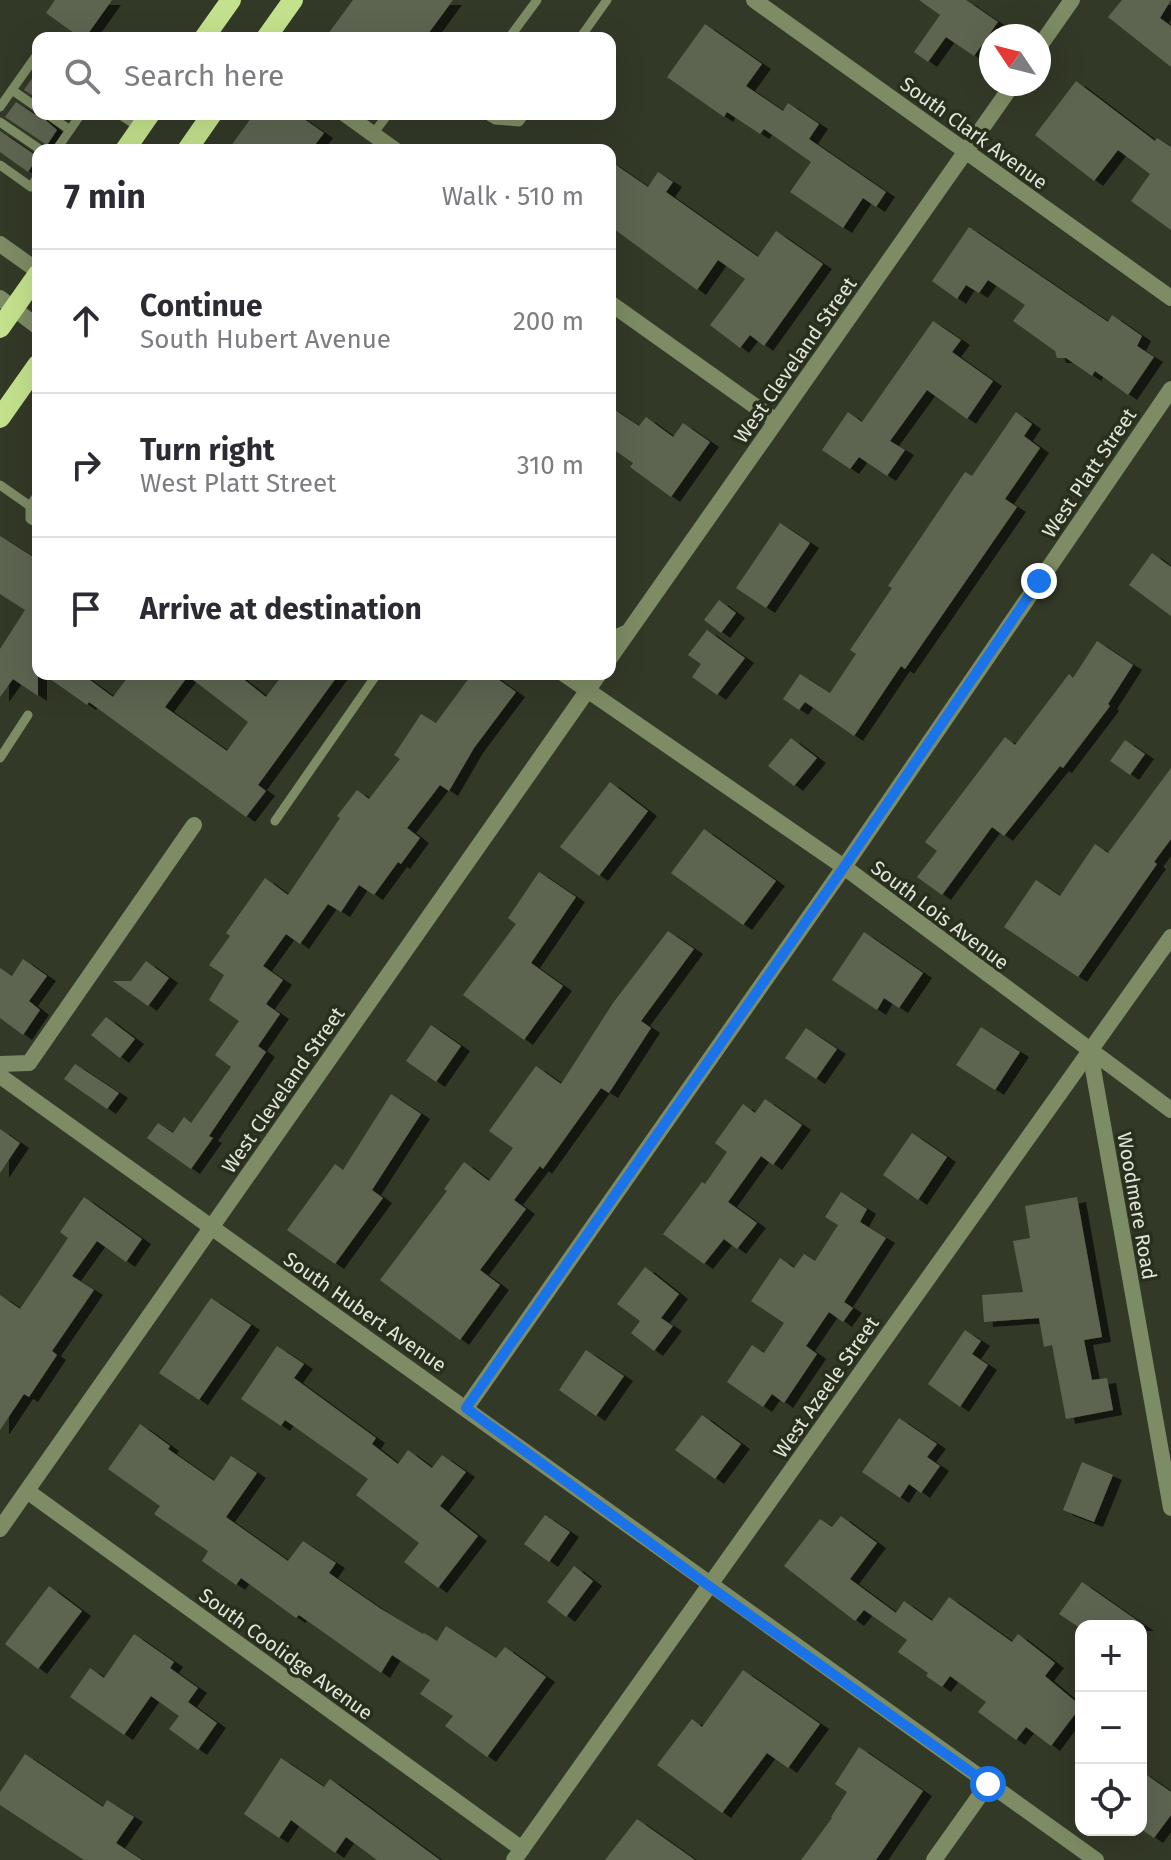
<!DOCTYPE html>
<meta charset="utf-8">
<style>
:root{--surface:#fff;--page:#f7f7f7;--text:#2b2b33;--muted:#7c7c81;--line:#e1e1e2}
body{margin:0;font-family:"Fira Sans",sans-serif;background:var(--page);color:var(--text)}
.controls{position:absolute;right:24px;bottom:24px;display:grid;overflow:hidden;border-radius:16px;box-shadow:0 8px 32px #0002}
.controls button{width:72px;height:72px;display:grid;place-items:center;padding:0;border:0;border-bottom:2px solid var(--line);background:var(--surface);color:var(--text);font:40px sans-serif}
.compass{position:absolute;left:979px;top:24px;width:72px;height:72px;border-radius:50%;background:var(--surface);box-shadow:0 8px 32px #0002;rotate:305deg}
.stop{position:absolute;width:24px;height:24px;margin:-18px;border:6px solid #1a73e8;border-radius:50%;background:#fff}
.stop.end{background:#1a73e8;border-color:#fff;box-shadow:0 2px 8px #0008}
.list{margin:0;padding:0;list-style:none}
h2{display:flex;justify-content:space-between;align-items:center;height:104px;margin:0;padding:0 32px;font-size:34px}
h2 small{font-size:26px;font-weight:400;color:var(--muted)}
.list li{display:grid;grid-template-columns:52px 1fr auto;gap:24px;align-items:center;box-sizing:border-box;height:144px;padding:0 32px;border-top:2px solid var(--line)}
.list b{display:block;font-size:30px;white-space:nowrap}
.list p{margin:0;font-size:26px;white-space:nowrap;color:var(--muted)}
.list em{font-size:26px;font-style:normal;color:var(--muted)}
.icon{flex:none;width:44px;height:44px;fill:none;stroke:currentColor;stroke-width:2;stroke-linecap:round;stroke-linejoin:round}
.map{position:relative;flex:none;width:1171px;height:1860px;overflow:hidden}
.search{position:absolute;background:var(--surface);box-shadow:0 8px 32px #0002;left:32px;top:32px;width:584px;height:88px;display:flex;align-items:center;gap:20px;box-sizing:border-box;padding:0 28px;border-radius:16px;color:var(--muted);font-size:30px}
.panel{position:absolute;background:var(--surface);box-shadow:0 8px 32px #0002;left:32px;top:144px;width:584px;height:536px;border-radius:16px}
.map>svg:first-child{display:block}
</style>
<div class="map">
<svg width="1171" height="1860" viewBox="0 0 1171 1860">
<defs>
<filter id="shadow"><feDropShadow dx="9" dy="5" stdDeviation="0" flood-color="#0009"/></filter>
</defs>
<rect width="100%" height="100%" fill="#333927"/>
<g fill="#5d6551" fill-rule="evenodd" filter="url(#shadow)">
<path d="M55,0H112L85,38H81L46,13Z"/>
<path d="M353,0H453L425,38H325Z"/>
<path d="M919,0H966L998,22L974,56L946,37L928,62L914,52L940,15Z"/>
<path d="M1122,0H1171L1160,18L1171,26V67L1108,17Z"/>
<path d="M705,24L762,64L746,86L783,111L788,103L819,124L809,139L886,192L876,207L863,198L843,228L790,192L811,162L764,129L760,134L727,112L724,117L667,77Z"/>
<path d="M38,70V99L24,90Z"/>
<path d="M1076,81L1155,141L1157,138L1171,147V230L1131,201L1150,174L1118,150L1094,181L1035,135Z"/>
<path d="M16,102L34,114L40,115L57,130L47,145L5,117Z"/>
<path d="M254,114H297L324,133L311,150H228Z"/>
<path d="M0,131L38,157L28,172L0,152Z"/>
<path d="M610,161L648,187L658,172L673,182L666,192L758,257L776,231L823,264L764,346L750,335L740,348L710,325L745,279L718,260L697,290L610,226Z"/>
<path d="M969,227L1108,322L1112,315L1142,336L1137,346L1154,357L1128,395L1095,371L1092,376L1066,358H1057L1055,351L1013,321L1025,305L988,280L979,293L966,285L957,299L932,281Z"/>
<path d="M933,321L961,340L952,352L993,381L967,419L927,390L890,441L905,450L887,476L859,457L850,469L822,450L848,412L862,422Z"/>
<path d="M610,407L639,426L646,417L673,437L683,423L710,442L671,497L630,467L633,463L610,447Z"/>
<path d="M1016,412L1032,424L1024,436L1040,448L1005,499L1017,507L905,669L901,666L854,736L805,702L799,710L783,699L800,674L830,693L856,654L850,650L892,588L888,586L965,472L972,476Z"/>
<path d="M780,523L810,543L766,608L736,588Z"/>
<path d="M0,536L38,560V696L13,679L0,697V649L25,610L0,594Z"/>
<path d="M1152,553L1171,567V616L1129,585Z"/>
<path d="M719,600L736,613L721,633L704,620Z"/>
<path d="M707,630L745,658L717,695L692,677L701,664L688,655Z"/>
<path d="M1097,641L1133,665L1108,704L1110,706L1063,768L1060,766L1004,836L992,827L942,895L917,877L937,851L925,842L1005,737L1015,745L1069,674L1073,678Z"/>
<path d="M43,674H82L113,697L130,674H237L266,697L283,674H339L258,785L266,791L246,817L89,702L87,705ZM188,676L248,722L227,751L165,707Z"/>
<path d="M472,674H491L516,692L474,748L449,791L440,785L407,828L420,838L401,864L398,862L374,895L359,885L341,912L328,904L300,944L286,934L263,966L283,980L266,1004L280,1014L258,1046L266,1052L209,1136L213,1138L191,1169L147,1138L158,1123L173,1133L184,1117L191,1123L231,1067L215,1055L239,1021L209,1000L224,975L209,965L230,936L226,933L265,878L288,895L340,818L337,816L357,790L369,799L400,759L394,755L421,714L436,723Z"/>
<path d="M791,738L817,758L794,786L768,766Z"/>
<path d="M1125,740L1145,754L1130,775L1110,761Z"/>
<path d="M1171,768V839L1154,862L1157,864L1078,977L1004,927L1036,880L1060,896L1095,844L1108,853Z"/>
<path d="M610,782L648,811L599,876L560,847Z"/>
<path d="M704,829L776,881L743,925L671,873Z"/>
<path d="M539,872L576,897L531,963L563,986L524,1040L463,995L516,924L508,918Z"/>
<path d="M668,931L694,949L641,1021L651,1028L609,1093L601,1088L543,1169L540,1166L514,1200L526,1209L480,1270L500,1285L460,1340L380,1280L447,1191L444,1189L464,1162L489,1181L513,1148L489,1131L536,1066L561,1084L613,1003Z"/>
<path d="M864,932L923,973L899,1008L884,998L877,1010L832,980Z"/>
<path d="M23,959L47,976L29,1001L40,1010L23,1035L0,1018V968L12,976Z"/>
<path d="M146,961L169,978L148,1006L113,981H131Z"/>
<path d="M106,1017L135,1039L120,1058L91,1035Z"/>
<path d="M431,1025L461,1046L436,1082L406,1061Z"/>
<path d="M981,1027L1020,1052L995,1090L956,1065Z"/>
<path d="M806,1028L837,1049L816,1079L785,1058Z"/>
<path d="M75,1064L119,1093L107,1109L64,1079Z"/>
<path d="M391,1094L421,1114L372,1190L383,1198L335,1264L287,1230L335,1164L343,1170Z"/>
<path d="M765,1099L802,1125L773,1165L761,1156L728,1202L757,1223L737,1249L724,1239L704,1264L663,1234L702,1182L705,1184L727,1152L715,1143L743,1104L755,1113Z"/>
<path d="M0,1129L20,1143L0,1173Z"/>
<path d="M912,1133L947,1157L918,1200L883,1175Z"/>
<path d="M841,1192L867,1209L860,1222L886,1238L844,1302L853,1308L843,1322L829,1312L806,1346L817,1354L784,1403L772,1394L763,1407L727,1382L752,1345L764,1353L784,1323L751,1301L780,1258L794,1268L804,1254L815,1261L838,1225L825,1217Z"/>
<path d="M84,1197L142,1239L126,1262L97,1241L72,1276L94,1290L52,1351L57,1355L29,1397L24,1394L0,1430V1295L20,1309L68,1238L60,1232Z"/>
<path d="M1077,1197L1102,1337L1084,1340L1092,1380L1107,1378L1113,1410L1066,1419L1052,1345L1044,1347L1039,1318L984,1322L982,1295L1023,1292L1013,1241L1030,1238L1025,1206Z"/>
<path d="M645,1267L679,1294L661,1318L673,1326L654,1351L631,1333L640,1321L617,1304Z"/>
<path d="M211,1298L251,1325L199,1400L159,1373Z"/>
<path d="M965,1330L981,1341L972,1354L988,1365L960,1407L928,1384Z"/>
<path d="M277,1346L304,1364L294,1378L376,1438L372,1444L398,1464L408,1450L432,1468L442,1455L466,1472L440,1506L478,1536L438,1588L404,1562L419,1543L356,1495L368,1479L285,1420L281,1426L241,1399Z"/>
<path d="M586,1350L624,1376L596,1416L559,1390Z"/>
<path d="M702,1415L741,1444L715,1479L675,1450Z"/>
<path d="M899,1418L937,1444L927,1457L940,1466L921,1493L909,1484L900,1498L862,1472Z"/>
<path d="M140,1424L170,1446L168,1449L214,1481L231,1456L257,1473L226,1517L288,1561L303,1541L336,1563L329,1573L381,1609L423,1634L424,1633L437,1641L446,1626L496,1658L505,1647L546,1677L487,1757L445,1726L453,1716L420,1694L430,1680L392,1655L381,1673L299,1615L296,1618L241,1578L236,1585L202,1561L208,1551L154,1514L160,1506L108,1469Z"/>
<path d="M1082,1462L1113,1475L1094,1522L1063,1510Z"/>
<path d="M545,1515L570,1532L549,1562L524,1544Z"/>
<path d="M841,1516L877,1543L850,1579L896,1613L904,1601L932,1621L949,1597L1012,1642L1018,1634L1055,1663L1045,1676L1081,1706L1051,1746L1026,1727L1016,1740L978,1712L986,1702L950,1676L942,1687L926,1676L928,1673L898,1652L907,1640L864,1610L855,1621L784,1566L820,1519L832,1527Z"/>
<path d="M574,1566L593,1581L566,1617L547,1602Z"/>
<path d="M1082,1582L1145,1626H1077L1059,1614Z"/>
<path d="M49,1586L82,1611L38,1669L5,1644Z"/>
<path d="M134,1634L174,1662L170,1668L198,1688L188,1702L217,1723L198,1750L169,1729L179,1716L151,1696L124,1735L70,1697L90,1668L104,1678Z"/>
<path d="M743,1670L820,1724L788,1768L767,1753L722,1813L657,1765L692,1719L702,1727Z"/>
<path d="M859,1747L923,1791L876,1860H801L832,1818L831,1817L847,1792L835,1784Z"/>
<path d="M25,1754L103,1807L107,1800L134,1817L116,1843L142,1860H84L0,1805V1792Z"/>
<path d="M281,1758L324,1787L330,1779L440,1860H377L346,1837L335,1853L291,1820L279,1838L244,1814Z"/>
<path d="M1141,1771L1171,1792V1815L1154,1838L1141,1829Z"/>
<path d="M637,1819L695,1860H605Z"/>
</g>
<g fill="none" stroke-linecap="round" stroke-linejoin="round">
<g stroke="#7d8c64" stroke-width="9">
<path d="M509,38L537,0"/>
<path d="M580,38L607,0"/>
<path d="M12,90L38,108"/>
<path d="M0,107L38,53"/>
<path d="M47,114L70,130"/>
<path d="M119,114L140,128"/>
<path d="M485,114L495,120L519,122L525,114"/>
<path d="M0,122L41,150"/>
<path d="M373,134L388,114"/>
<path d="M56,150L81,114"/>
<path d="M0,165L31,187L38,176"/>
<path d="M0,485L30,506L38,494"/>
<path d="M30,506V519L38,524"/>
<path d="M0,758L28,715"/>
<path d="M275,821L377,674"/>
</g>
<g stroke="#7d8c64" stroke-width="16">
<path d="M754,0L1171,298"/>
<path d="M1039,47L1072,0"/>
<path d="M345,114L395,150"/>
<path d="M610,303L776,421"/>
<path d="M610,658L1013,84"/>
<path d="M1090,1052L1171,1508"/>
<path d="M0,1064L29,1063L194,825"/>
<path d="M0,1076C366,1337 730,1600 1096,1860"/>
<path d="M466,1408L844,867L1171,389"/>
<path d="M27,1491L522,1849"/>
<path d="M0,1529L599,674"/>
<path d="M934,1860L988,1784"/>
</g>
<g stroke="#7d8c64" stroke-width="16">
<path d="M0,244L38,271"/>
<path d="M0,298L38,327"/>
<path d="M610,640L628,632"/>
<path d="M564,674L844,867L1171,1110"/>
<path d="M514,1860L1171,937"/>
</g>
<g stroke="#c4e28d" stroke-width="20">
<path d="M204,38L231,0"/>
<path d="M266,38L293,0"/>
<path d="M125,150L150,114"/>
<path d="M187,150L212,114"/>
<path d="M0,328L38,274"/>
<path d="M0,418L38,364"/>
</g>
</g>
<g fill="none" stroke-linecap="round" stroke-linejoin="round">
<path stroke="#1a73e8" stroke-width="10" d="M988,1784L709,1586L466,1408L844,867L1039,581"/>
</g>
<g text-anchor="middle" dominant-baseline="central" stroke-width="7" stroke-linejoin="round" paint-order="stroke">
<g font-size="20" fill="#e1e6da" stroke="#292f1d">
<text transform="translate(974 133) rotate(36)">South Clark Avenue</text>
<text transform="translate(795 360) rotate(-55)">West Cleveland Street</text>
<text transform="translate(1089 473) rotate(-56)">West Platt Street</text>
<text transform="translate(940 915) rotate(37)">South Lois Avenue</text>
<text transform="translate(283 1090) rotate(-55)">West Cleveland Street</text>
<text transform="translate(1137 1206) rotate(80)">Woodmere Road</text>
<text transform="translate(365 1312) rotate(35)">South Hubert Avenue</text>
<text transform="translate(826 1387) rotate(-55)">West Azeele Street</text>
<text transform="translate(286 1654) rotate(36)">South Coolidge Avenue</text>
</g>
</g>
</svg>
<div class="controls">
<button>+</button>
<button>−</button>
<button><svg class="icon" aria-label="locate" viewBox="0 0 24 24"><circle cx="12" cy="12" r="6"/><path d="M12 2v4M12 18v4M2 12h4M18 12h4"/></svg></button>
</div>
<svg class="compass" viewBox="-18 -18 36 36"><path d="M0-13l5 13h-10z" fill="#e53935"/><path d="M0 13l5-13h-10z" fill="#7c7c81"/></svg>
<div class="stop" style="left:988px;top:1784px"></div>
<div class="stop end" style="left:1039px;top:581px"></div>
<div class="search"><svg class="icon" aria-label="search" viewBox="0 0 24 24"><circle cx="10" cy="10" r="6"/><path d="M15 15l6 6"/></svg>Search here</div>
<section class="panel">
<h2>7 min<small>Walk · 510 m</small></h2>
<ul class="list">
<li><svg class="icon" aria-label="ahead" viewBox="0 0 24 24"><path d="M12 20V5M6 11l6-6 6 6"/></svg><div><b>Continue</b><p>South Hubert Avenue</p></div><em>200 m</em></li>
<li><svg class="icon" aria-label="right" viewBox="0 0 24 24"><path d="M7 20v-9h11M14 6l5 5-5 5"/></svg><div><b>Turn right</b><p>West Platt Street</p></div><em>310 m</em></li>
<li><svg class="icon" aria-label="arrive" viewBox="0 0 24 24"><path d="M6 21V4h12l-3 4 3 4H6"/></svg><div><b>Arrive at destination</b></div></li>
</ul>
</section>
</div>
